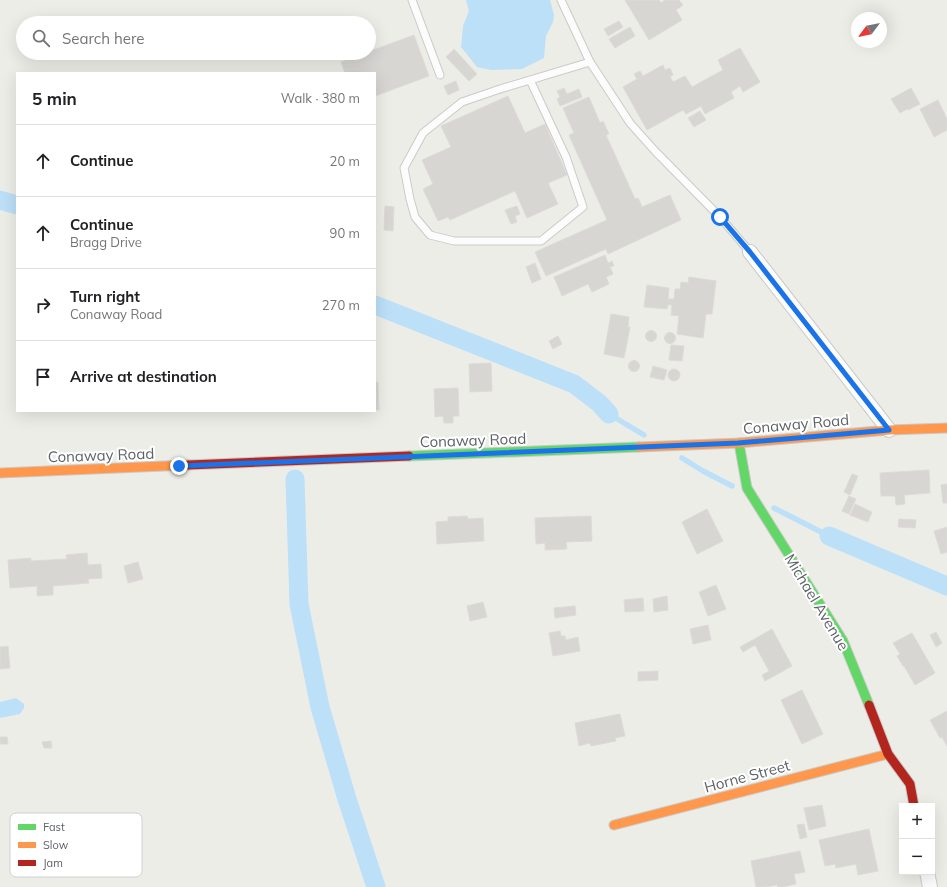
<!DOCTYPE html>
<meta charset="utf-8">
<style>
:root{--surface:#fff;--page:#f6f6f6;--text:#202124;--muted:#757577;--line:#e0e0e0}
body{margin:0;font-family:Mulish,sans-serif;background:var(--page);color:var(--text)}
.controls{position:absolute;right:12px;bottom:12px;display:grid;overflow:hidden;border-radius:0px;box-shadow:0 4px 16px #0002}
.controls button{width:36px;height:36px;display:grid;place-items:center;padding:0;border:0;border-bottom:1px solid var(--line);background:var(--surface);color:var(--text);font:20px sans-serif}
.compass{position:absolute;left:851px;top:12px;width:36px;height:36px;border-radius:50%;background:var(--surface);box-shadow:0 4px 16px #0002;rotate:238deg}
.stop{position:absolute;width:12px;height:12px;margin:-9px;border:3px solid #1a73e8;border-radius:50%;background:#fff}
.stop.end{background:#1a73e8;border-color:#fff;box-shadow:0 1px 4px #0008}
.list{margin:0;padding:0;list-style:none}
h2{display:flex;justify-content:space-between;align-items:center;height:52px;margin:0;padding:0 16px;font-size:17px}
h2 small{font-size:13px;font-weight:400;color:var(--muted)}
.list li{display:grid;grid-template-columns:26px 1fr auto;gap:12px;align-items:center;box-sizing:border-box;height:72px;padding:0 16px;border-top:1px solid var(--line)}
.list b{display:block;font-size:15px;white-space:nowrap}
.list p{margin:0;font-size:13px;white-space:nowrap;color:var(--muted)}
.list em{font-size:13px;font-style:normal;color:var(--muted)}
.icon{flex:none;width:22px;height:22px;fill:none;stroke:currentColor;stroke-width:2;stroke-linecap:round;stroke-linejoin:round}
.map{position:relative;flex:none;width:947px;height:887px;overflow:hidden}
.search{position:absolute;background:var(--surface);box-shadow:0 4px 16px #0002;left:16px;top:16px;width:360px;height:44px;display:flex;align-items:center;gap:10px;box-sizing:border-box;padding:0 14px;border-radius:22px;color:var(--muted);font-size:15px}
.panel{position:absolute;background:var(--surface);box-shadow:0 4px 16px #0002;left:16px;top:72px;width:360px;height:340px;border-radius:0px}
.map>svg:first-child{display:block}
</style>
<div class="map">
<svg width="947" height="887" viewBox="0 0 947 887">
<rect width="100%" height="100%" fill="#edede8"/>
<g fill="#bce0f8">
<path d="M466,0H550L554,15L553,22L546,36L544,58L522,69L491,70L477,67L461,47L463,26L469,11Z"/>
<path d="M16,698L24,704V708L20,714L0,718V702Z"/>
</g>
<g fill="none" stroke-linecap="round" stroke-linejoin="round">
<g stroke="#bce0f8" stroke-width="5.5">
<path d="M609,414L644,435"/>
<path d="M682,458L703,471L732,486"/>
<path d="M774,508L829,536"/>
</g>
<g stroke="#bce0f8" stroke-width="19">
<path d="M0,200L17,205"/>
<path d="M375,305L574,384L599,403L609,414"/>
<path d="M295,479L299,604L320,707L347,799L376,887"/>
<path d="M829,536L947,586"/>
</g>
</g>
<g fill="#d7d6d3" stroke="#dddbd7">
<path d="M625,0H659L661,3L665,0H679L683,5L676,10L682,20L649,40Z"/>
<path d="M619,21L623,27L608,36L604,29Z"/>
<path d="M630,27L635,36L615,48L609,39Z"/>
<path d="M414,35L429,76L375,96V73H345L341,62Z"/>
<path d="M740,48L760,82L743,92L740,86L731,92L734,98L705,114L701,106L686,114L683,110L647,130L623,87L637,79L634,74L640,71L643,76L663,65L665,70L670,68L673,75L670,77L673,82L685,76L692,87L723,70L718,60Z"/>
<path d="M454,49L477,74L469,81L446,57Z"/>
<path d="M456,81L459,90L448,95L444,86Z"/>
<path d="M564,88L567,94L579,89L582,97L560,106L557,99L560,97L557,91Z"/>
<path d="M911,88L920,104L908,110L907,109L900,113L891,99Z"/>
<path d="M508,96L525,133L545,124L567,175L548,183L558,204L527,218L515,191L450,220L448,217L438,221L423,189L433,184L422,160L451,147L441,126Z"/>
<path d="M589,97L600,123L603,121L609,134L606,135L635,199L638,198L642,207L670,195L681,220L608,254L606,249L546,276L535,252L607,220L569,135L574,133L563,108Z"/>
<path d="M938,100L947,119V130L934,137L920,109Z"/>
<path d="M700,111L706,120L694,127L688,118Z"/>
<path d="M385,206L394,207L393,231L384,230Z"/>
<path d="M517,206L520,214L515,216L517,222L511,224L505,210Z"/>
<path d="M605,255L608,263L612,261L614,266L610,267L613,274L606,277L609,284L592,292L588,284L562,296L554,277Z"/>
<path d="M535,263L541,279L532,283L526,267Z"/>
<path d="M689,277L716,281L712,314H706L703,338L677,334L679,316L671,315L672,305H668L667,309L644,307L647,285L669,288L668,299H674L675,289H680L681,282L688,283Z"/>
<path d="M611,314L629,317L628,327H630L624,358L604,354Z"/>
<circle cx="651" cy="336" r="5.5"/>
<circle cx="670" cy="338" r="5.5"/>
<path d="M558,336L562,344L553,349L549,341Z"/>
<path d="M671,345L684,346L682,361L669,360Z"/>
<circle cx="634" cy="366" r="5.5"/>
<path d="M491,363L492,391L470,392L469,364Z"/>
<path d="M653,366L667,370L664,380L650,377Z"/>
<circle cx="674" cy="375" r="6"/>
<path d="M375,382H378L379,410H375Z"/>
<path d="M458,388L459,416H453V423H444L443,416L435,417L434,389Z"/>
<path d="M929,470L930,493L904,495L905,504L896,505L895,496H881L880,473Z"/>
<path d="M852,474L858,476L850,495L844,492Z"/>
<path d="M947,484V503H943L941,485Z"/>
<path d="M849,496L856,499L849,514L842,511Z"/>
<path d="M855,504L872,512L868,522L850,515Z"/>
<path d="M707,509L723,541L697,554L682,522Z"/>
<path d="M467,516L468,519L483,518L484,541L437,544L436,522L448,521V517Z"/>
<path d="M591,516L592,541L566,542L567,549L545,550V543L536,544L535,518Z"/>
<path d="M899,519L916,520L915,528L898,527Z"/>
<path d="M947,527V552L941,554L934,531Z"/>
<path d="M87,553L88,565L101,564L102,578L88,579L89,583L53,586V595L37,596V586L10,588L8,560L31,558V561L67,559L66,555Z"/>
<path d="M138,562L143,579L128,583L124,566Z"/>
<path d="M716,585L726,609L708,616L699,592Z"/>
<path d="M667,596L668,610L654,612L653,599Z"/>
<path d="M643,598L644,611L625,612L624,600Z"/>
<path d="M483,602L487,617L470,621L467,606Z"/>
<path d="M575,606L576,615L555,618L554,608Z"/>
<path d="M708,625L711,640L693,644L690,629Z"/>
<path d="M772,629L792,666L765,681L762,675L769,671L755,645L743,652L740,647Z"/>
<path d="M560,631L561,636H565L566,640L578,637L580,651L553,656L549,633Z"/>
<path d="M936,632L942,643L936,647L930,635Z"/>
<path d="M912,633L935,673L915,685L904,666H903L897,656L900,654L893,643Z"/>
<path d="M8,646L10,668L0,669V647Z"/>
<path d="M658,671V680L638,681V672Z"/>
<path d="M802,690L823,734L802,744L781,700Z"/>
<path d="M947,711V746L942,737L940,738L930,720Z"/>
<path d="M620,714L625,736L615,738L616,741L591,746L590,743L579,746L575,723Z"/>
<path d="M0,737H7L8,744H0Z"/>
<path d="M51,741L52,748H44L42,742Z"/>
<path d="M822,805L826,826L809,830L804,808Z"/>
<path d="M804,824L807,837L800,839L797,825Z"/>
<path d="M869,829L878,871L858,875L856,864L836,868L835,864L825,866L819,840Z"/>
<path d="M800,851L805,872L794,874L796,884L783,887H778L777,885L766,887H756L751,861Z"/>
</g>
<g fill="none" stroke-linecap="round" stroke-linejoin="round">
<g stroke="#cacac9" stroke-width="9">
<g id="lane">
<path d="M412,0L440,75"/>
<path d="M561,0L590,62L630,123L655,151L720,217L750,252"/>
<path d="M530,80L566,157L583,207L541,241H454L430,235L415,217L410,199L404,168L423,133L462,102L500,89L590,62"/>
</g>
</g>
<g stroke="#cacac9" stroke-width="16">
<g id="street">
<path d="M750,252L889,430"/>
<path d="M927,872L930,887"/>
</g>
</g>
<g stroke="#c9cac9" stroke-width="11">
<g id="fast">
<path d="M739,443L747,488L843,641L869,705"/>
<path d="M409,456L639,447"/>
</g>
</g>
<g stroke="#c9cac9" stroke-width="11">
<g id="slow">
<path d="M639,447L739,443L889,430L947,428"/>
<path d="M0,473L188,465"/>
<path d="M614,825L888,754"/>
</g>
</g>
<g stroke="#c9cac9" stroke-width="11">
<g id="jam">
<path d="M188,465L409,456"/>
<path d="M869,705L888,754L910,784L914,806"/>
</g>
</g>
<use href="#lane" stroke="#fcfcfc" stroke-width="7"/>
<use href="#street" stroke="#fcfcfc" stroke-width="14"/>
<use href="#fast" stroke="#63d668" stroke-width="9"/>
<use href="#slow" stroke="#ff974d" stroke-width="9"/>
<use href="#jam" stroke="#b3261e" stroke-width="9"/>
</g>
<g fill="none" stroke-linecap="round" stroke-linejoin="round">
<path stroke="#1a73e8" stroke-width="5" d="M179,466L738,443L889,430L750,252L720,217"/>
</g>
<g text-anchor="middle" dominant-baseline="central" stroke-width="4" stroke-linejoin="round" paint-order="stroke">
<g font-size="15" fill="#5d6267" stroke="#fff">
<text transform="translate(796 424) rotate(-5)">Conaway Road</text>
<text transform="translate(473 440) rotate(-2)">Conaway Road</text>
<text transform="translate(101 455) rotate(-2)">Conaway Road</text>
<text transform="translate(817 602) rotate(59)">Michael Avenue</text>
<text transform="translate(747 776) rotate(-15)">Horne Street</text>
</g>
</g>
<rect x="10" y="813" width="132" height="64" rx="6" fill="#fff" stroke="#ced0d1" stroke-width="1"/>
<rect x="18" y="824" width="18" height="6" fill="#63d668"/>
<rect x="18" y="842" width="18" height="6" fill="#ff974d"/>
<rect x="18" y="860" width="18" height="6" fill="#b3261e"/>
<g font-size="11" fill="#5d6267">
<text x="43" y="831">Fast</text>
<text x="43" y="849">Slow</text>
<text x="43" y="867">Jam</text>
</g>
</svg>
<div class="controls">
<button>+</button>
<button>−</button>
</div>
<svg class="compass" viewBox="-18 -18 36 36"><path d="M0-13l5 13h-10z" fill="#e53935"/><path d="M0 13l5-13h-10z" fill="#757577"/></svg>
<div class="stop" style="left:720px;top:217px"></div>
<div class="stop end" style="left:179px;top:466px"></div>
<div class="search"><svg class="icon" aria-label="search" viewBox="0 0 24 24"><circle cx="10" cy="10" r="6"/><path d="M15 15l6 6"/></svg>Search here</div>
<section class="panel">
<h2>5 min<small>Walk · 380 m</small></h2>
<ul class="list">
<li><svg class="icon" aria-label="ahead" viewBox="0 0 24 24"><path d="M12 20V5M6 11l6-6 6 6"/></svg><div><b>Continue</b></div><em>20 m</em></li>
<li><svg class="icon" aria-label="ahead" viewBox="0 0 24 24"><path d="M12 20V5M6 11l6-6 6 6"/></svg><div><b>Continue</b><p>Bragg Drive</p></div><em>90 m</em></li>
<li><svg class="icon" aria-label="right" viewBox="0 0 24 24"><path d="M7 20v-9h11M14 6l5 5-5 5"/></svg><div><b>Turn right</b><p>Conaway Road</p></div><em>270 m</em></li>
<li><svg class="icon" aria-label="arrive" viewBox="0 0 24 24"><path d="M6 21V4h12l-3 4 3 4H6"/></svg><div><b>Arrive at destination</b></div></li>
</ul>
</section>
</div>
